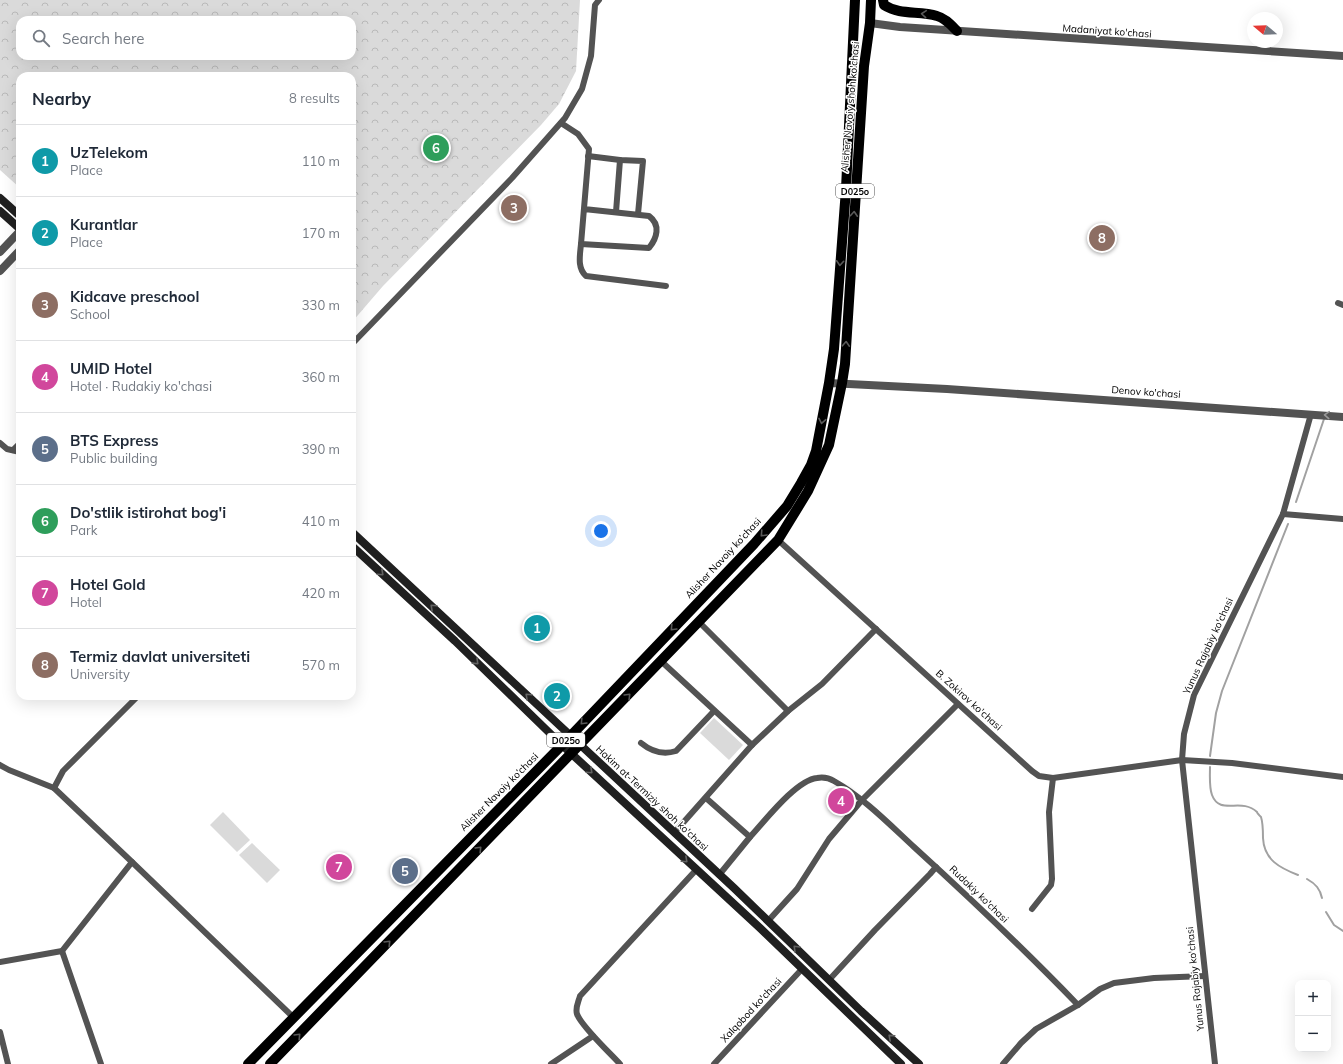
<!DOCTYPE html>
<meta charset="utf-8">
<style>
:root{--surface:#fff;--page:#f2f2f3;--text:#1f2937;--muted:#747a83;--line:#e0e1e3;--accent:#ea580c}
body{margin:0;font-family:Mulish,sans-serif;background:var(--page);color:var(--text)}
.controls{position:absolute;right:12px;bottom:12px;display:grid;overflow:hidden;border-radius:8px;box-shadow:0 4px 16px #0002}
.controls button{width:36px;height:36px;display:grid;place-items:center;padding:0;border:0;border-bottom:1px solid var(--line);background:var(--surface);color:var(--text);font:20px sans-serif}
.compass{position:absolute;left:1247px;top:12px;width:36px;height:36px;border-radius:50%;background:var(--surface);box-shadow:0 4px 16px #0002;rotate:289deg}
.you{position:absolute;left:601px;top:531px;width:14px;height:14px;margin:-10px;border:3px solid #fff;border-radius:50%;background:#1a73e8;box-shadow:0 0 0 6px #1a73e833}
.badge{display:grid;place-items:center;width:26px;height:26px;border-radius:50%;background:var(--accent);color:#fff;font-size:13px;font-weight:700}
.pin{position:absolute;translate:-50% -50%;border:2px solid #fff;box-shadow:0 1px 4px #0006}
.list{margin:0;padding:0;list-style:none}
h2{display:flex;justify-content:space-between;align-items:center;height:52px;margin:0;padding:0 16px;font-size:17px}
h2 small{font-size:13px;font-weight:400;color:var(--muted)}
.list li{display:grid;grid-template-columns:26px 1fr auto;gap:12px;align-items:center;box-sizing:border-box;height:72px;padding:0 16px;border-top:1px solid var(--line)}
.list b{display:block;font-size:15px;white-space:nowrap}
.list p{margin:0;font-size:13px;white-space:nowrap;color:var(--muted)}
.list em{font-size:13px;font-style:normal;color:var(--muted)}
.icon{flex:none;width:22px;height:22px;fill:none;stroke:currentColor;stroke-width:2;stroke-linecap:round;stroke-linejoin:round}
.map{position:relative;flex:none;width:1343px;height:1064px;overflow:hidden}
.search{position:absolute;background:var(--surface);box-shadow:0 4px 16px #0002;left:16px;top:16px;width:340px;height:44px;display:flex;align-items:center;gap:10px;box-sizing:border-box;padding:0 14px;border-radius:12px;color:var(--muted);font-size:15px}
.panel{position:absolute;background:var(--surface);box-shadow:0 4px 16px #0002;left:16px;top:72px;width:340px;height:628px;border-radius:12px}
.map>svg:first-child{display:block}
</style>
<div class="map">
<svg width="1343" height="1064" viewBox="0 0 1343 1064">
<defs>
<pattern id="park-crowns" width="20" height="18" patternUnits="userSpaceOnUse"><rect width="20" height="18" fill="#dadada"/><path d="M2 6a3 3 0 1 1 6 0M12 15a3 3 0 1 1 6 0" fill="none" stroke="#b9b9b9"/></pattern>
</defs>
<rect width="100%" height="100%" fill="#fff"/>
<path fill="url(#park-crowns)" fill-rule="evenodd" d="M0,0H580L576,71L559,104L541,125L383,286L352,322V76H20V188L0,170ZM20,20H352V56H20Z"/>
<g fill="#dadada">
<path d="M714,718L743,745L729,760L700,733Z"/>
<path d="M223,812L250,840L237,852L210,825Z"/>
<path d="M252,843L280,870L267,883L239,855Z"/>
</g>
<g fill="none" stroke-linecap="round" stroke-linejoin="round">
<g stroke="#a1a1a1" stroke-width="2">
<path d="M1296,502L1324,419"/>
<path d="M1210,756L1216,713L1222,691L1288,524"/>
<path d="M1210,767C1210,776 1209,787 1212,795C1220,816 1241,797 1257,812C1257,813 1260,816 1261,817C1263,823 1263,832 1263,838C1264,860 1280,868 1298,875"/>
<path d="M1307,879C1316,884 1320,889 1322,898"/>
<path d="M1326,912L1334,925L1343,931"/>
</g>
<g stroke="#535353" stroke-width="6">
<path d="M561,123L578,134L589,149L581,244L649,248C657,238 661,225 649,216L584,209"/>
<path d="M588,156L620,160L643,161L638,214"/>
<path d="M616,212L620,160"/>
<path d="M581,244C580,255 577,268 586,276L666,286"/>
<path d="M1338,303L1343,305"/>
<path d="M352,344L512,178L565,118L582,89L591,56L595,5L599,0"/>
<path d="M0,443L7,449L20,452"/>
<path d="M13,450L20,443"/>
<path d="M1283,514L1343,519"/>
<path d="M778,540L1032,771L1039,776L1053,778L1182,760L1232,763L1343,777"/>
<path d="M699,622L788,711"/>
<path d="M662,662L752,745L674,833"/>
<path d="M641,743C652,752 663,755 676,751L714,711"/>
<path d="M752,745L788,711L822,684L876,629"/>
<path d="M0,765L9,770L54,788L132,862L293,1017"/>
<path d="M54,788L63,771L138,696"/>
<path d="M706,798L750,837L719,875"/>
<path d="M750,837C764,822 796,780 817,778C823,777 829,778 834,781C864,798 889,824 914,847C970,898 1025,950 1078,1005"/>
<path d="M1032,909L1051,885L1052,879L1049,812L1053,778"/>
<path d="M768,921L797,889L829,839L862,800L958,704"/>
<path d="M62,951L101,1064"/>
<path d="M0,962L62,951L132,862"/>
<path d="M829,980L875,930L930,874L936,867"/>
<path d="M0,1032L8,1064"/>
<path d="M551,1064L593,1036"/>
<path d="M620,1064C611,1054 581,1026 577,1014C575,1008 578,1003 580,996L696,870"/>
<path d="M714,1064L802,969"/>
<path d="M1003,1064L1021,1043L1036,1029L1078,1005L1100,989L1114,983L1154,978L1205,976"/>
<path d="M1215,1064L1182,760L1184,734L1194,695L1283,514L1311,414"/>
</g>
<g stroke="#535353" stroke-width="8">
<path d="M870,23L900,27L1343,56"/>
<path d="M0,252L20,231"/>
<path d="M0,271L20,250"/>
<path d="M829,383L947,389L1343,417"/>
</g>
<g stroke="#202020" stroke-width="8">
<path d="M0,198L20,216"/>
<path d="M0,211L20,229"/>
<path d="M352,532L734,888L861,1011L919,1064"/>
<path d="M352,546L455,641L562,745L760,928L901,1064"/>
</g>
<g stroke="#000" stroke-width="10">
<path d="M883,0L884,5C901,16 919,10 937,16C945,18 951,25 957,31"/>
<path d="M248,1064L562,745L754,544L787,506L801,483L811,465L816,451L829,383L834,349L846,189L855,0"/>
<path d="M270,1064L778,540L808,491L829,445L842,383L845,364L864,66L870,23L871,0"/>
</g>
</g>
<defs><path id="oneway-chevron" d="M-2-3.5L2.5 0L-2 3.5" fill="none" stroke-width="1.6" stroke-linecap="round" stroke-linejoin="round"/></defs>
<g stroke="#595959">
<use href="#oneway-chevron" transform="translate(924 14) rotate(-175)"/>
<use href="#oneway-chevron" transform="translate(854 214) rotate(-86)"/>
<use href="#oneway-chevron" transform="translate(840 263) rotate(94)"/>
<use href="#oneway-chevron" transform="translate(846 344) rotate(-87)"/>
<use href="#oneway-chevron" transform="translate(822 421) rotate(101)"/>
<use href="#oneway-chevron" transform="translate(763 534) rotate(133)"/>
<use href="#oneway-chevron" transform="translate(673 628) rotate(134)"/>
<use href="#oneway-chevron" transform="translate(628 696) rotate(-45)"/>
<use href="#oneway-chevron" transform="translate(583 722) rotate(134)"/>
<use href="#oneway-chevron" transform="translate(479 849) rotate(-46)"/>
<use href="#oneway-chevron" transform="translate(388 943) rotate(-46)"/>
<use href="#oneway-chevron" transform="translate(298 1036) rotate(-46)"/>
</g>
<use stroke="#989898" href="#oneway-chevron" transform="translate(1327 415) rotate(-176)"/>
<g stroke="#636363">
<use href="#oneway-chevron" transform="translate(381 573) rotate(43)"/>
<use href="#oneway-chevron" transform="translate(433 607) rotate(-137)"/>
<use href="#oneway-chevron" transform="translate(476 662) rotate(44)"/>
<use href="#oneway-chevron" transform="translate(528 696) rotate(-137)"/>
<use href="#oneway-chevron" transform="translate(590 771) rotate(43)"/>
<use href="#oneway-chevron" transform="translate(685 860) rotate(43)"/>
<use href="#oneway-chevron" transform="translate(796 948) rotate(-135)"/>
<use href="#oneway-chevron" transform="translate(891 1037) rotate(-138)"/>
</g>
<g text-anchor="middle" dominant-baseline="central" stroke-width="3" stroke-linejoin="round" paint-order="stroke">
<g fill="#fff" stroke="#4c4c4c" stroke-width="1">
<rect x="836" y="184" width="38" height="14" rx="3"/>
<rect x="547" y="733" width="38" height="14" rx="3"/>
</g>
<g font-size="9" font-weight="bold" fill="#000">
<text x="855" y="191">D025o</text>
<text x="566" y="740">D025o</text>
</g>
<g font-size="10" fill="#000" stroke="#fff">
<text transform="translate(1107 31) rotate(4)">Madaniyat ko'chasi</text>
<text transform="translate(850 107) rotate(-85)">Alisher Navoiy shoh ko'chasi</text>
<text transform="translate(1146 392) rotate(4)">Denov ko'chasi</text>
<text transform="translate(723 558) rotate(-47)">Alisher Navoiy ko’chasi</text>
<text transform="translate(1208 646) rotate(-65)">Yunus Rajabiy ko'chasi</text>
<text transform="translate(969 700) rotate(42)">B. Zokirov ko'chasi</text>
<text transform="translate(499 792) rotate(-45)">Alisher Navoiy ko’chasi</text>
<text transform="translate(652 798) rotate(43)">Hakim at-Termiziy shoh ko'chasi</text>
<text transform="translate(979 894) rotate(44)">Rudakiy ko'chasi</text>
<text transform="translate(1195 979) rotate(-96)">Yunus Rajabiy ko'chasi</text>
<text transform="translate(751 1010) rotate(-47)">Xalqobod ko'chasi</text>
</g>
</g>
</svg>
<div class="controls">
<button>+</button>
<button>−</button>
</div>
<svg class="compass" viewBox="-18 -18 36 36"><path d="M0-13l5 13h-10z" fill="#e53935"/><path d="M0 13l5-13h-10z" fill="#747a83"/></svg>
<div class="you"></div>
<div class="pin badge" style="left:537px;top:628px;background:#0f9aa8">1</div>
<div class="pin badge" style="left:557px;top:696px;background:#0f9aa8">2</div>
<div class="pin badge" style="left:514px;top:208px;background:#8d6e63">3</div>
<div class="pin badge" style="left:841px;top:801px;background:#d1479c">4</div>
<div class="pin badge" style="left:405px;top:871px;background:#5c6f8a">5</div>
<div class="pin badge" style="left:436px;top:148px;background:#2e9e5b">6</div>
<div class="pin badge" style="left:339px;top:867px;background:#d1479c">7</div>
<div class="pin badge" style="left:1102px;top:238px;background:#8d6e63">8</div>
<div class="search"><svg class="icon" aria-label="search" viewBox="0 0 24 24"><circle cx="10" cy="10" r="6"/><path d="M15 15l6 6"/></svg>Search here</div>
<section class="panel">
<h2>Nearby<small>8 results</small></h2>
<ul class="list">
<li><span class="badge" style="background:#0f9aa8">1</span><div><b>UzTelekom</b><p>Place</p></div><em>110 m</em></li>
<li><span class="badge" style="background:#0f9aa8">2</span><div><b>Kurantlar</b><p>Place</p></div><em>170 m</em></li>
<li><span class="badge" style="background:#8d6e63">3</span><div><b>Kidcave preschool</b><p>School</p></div><em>330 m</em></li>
<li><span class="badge" style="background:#d1479c">4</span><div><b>UMID Hotel</b><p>Hotel · Rudakiy ko'chasi</p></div><em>360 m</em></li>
<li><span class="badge" style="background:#5c6f8a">5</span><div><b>BTS Express</b><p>Public building</p></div><em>390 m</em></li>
<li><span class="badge" style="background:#2e9e5b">6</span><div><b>Do'stlik istirohat bog'i</b><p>Park</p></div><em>410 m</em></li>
<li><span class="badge" style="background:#d1479c">7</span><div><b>Hotel Gold</b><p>Hotel</p></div><em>420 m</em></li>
<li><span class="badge" style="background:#8d6e63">8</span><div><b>Termiz davlat universiteti</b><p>University</p></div><em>570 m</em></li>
</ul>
</section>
</div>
